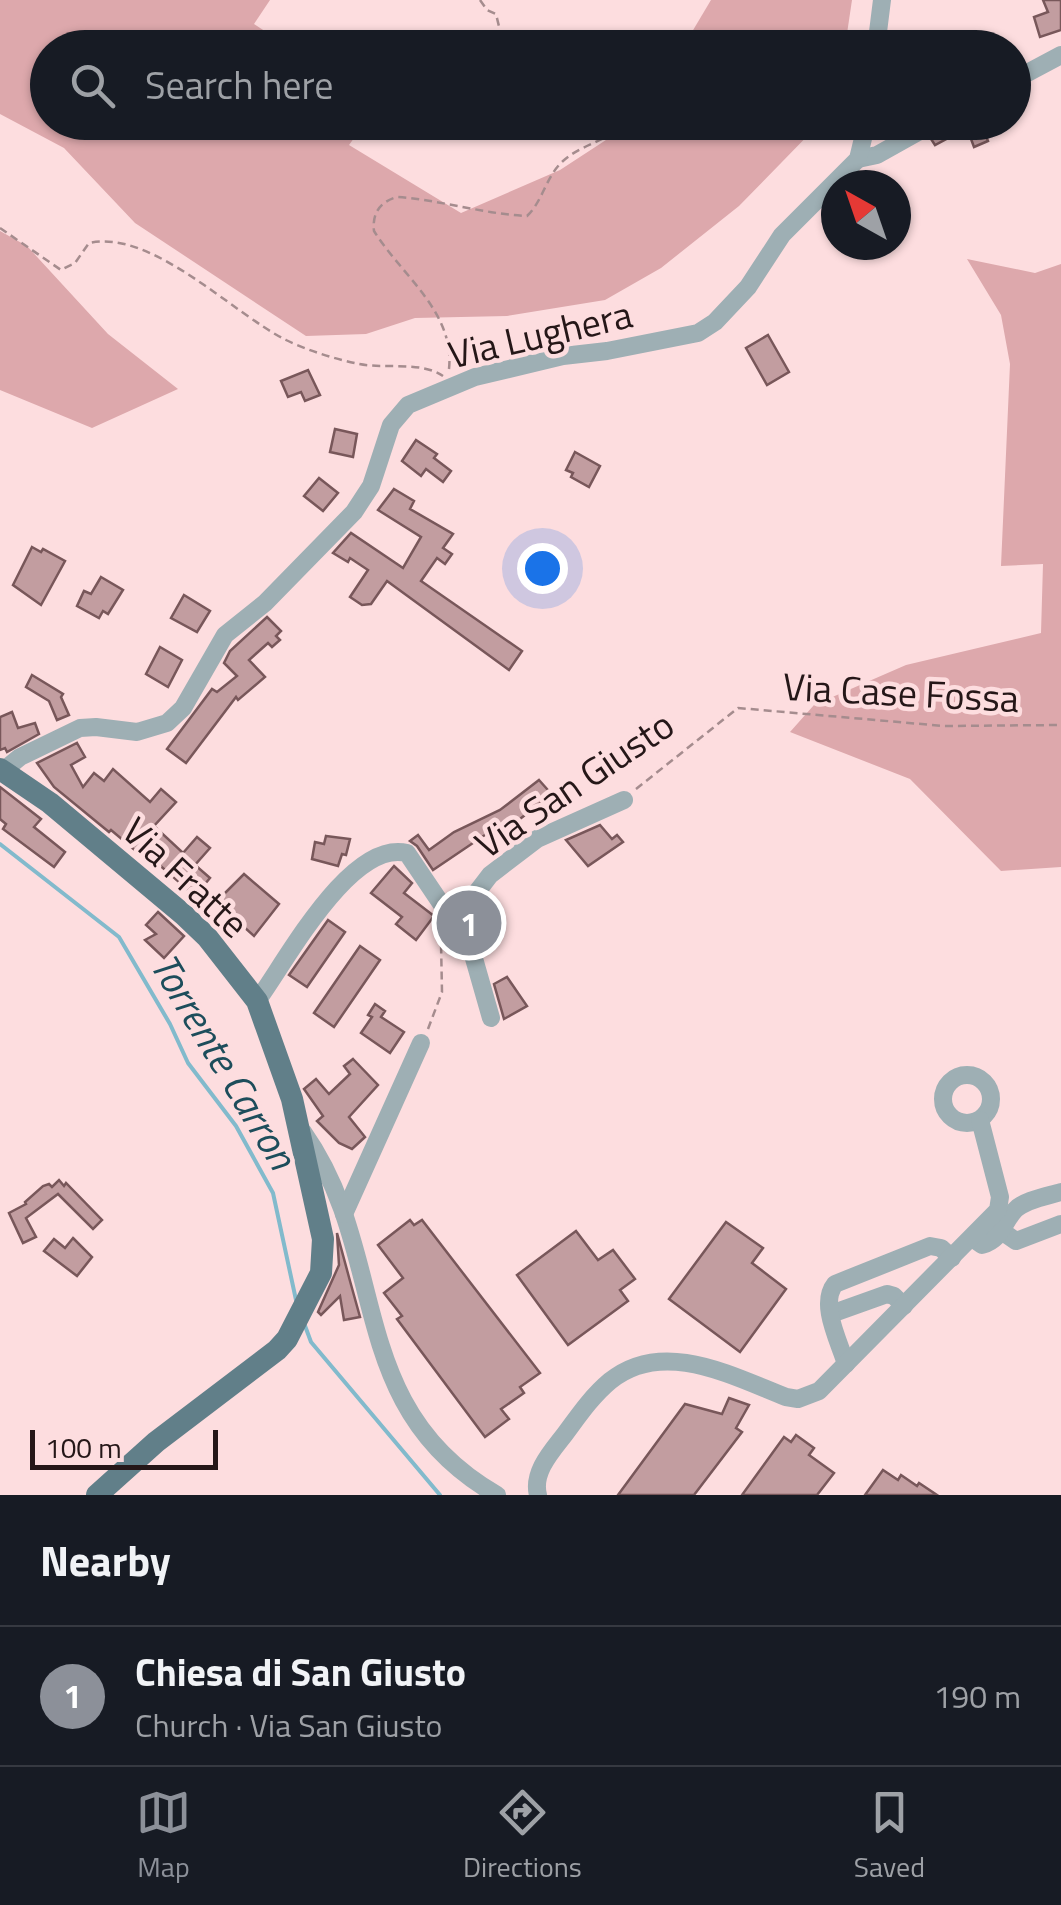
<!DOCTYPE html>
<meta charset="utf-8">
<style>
:root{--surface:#171b24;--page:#20242c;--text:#f1f3f6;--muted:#9ea1a6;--line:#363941;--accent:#8c9099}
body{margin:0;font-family:"Titillium Web",sans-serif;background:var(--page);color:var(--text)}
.compass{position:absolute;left:821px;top:170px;width:90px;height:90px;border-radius:50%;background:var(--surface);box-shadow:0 2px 8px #0004;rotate:320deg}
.scale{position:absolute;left:30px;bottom:25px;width:188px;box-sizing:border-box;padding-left:10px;border:5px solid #251718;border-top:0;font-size:28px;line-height:35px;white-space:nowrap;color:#251718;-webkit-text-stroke:8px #fddddf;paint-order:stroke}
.you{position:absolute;left:542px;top:568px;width:35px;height:35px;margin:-25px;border:8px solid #fff;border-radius:50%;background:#1a73e8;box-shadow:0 0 0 15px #1a73e833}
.badge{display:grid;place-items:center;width:65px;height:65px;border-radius:50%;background:var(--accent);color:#fff;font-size:32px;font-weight:700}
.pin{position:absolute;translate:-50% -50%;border:5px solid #fff;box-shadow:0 2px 10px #0006}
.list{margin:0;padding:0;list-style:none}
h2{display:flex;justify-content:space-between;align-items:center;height:130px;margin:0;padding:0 40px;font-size:42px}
h2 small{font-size:32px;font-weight:400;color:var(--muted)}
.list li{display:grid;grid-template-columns:65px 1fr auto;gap:30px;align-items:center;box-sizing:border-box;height:140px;padding:0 40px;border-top:2px solid var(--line)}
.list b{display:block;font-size:38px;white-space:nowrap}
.list p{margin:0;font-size:32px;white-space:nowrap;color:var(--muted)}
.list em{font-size:32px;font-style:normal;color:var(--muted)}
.icon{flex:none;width:55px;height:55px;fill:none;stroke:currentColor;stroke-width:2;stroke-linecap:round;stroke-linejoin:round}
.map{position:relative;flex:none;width:1061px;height:1495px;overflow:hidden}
.search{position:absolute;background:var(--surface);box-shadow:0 2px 8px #0004;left:30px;right:30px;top:30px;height:110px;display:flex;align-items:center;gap:25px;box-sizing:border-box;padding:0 35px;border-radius:55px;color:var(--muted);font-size:38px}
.sheet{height:270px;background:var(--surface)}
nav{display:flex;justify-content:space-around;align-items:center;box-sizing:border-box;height:140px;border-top:2px solid var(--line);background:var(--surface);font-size:28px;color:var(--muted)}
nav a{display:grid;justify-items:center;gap:5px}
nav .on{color:var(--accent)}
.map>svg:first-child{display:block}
</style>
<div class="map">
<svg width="1061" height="1495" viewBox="0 0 1061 1495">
<rect width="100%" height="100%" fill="#fddddf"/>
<g fill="#dda8ac">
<path d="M0,0H270L254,24L289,47L48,48V122L365,123L349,145L461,213L560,170L632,123H820L739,206L661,268L605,300L507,316L415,318L366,334L306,336L135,223L64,148L0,114Z"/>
<path d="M711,0H852L845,47H683Z"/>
<path d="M0,231L27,246L108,334L178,389L92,428L0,390Z"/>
<path d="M967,259L1035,273L1061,264V867L1001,871L910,779L790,732L814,705L906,665L1041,633L1043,564L1001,566L1010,364L1001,315Z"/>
</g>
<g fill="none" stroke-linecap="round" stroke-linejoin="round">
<g stroke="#82bacc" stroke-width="4">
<path d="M0,844L119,937L170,1024L188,1063L236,1126L273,1193L296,1300"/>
<path d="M304,1323L311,1342L440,1495"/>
</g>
</g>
<g fill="#c29da0" stroke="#78575a" stroke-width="2.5">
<path d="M1043,0H1061V30L1040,37L1034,17L1048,12Z"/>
<path d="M948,122H981L988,141L974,147L967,128L935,145L931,139L943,132Z"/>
<path d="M768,335L789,372L767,385L746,348Z"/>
<path d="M308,370L320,395L305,401L301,392L288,397L281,381Z"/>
<path d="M335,429L357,434L353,457L330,452Z"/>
<path d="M416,440L437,454L434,458L451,471L443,482L426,469L421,476L402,461Z"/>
<path d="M575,452L600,466L589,487L571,477L573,473L566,470Z"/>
<path d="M319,478L338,493L323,511L304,496Z"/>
<path d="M394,489L414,501L410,509L453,534L443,548L452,554L445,564L437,558L421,581L522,651L509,670L387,581L371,604L362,605L350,597L368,570L350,558L348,562L333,553L351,533L403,568L421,537L378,510Z"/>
<path d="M32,547L41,552L43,549L65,561L41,605L13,585Z"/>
<path d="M101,577L123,590L108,614L103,611L99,618L77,606L84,591L91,594Z"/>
<path d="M184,595L210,611L197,632L171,618Z"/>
<path d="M267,617L281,631L276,636L280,640L272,647L268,643L249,660L265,677L238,700L236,697L186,763L167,749L212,689L217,692L237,676L224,663L230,651Z"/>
<path d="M160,647L182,660L168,687L146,674Z"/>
<path d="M32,675L63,694L61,697L69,715L57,720L49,701L26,687Z"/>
<path d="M12,712L18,728L35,723L39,734L7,752L5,748L0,750V717Z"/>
<path d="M77,743L85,757L71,765L83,787L94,773L104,781L113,769L150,802L161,789L176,802L154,826L183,853L197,837L210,848L195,865L210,878L195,896L140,848L137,852L111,830L109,832L54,787L37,763Z"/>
<path d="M539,780L555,798L545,806L542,802L512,825L507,820L433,870L417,846L410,841L418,835L429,850L454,832L500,810Z"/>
<path d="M0,787L41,819L34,827L65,852L54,867L3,829L6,824L0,819Z"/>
<path d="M600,825L612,839L617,835L623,842L588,866L566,840Z"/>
<path d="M326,836L350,839L346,855L342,854L338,866L312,859L315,842L324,844Z"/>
<path d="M394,866L412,883L404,893L434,916L416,940L396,924L402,917L371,893Z"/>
<path d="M244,874L279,904L254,936L216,902Z"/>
<path d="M158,912L184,936L164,958L145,940L156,934L146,925Z"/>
<path d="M328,920L345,932L307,987L289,975Z"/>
<path d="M360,946L380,960L334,1027L314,1013Z"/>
<path d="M507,977L527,1006L504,1019L494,984Z"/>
<path d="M375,1004L385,1011L381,1017L404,1032L390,1053L361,1033L372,1017L368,1015Z"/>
<path d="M353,1059L378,1085L349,1117L365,1137L352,1149L339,1143L317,1121L323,1116L304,1089L316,1079L329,1094L350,1074L344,1066Z"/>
<path d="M59,1180L64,1186L66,1183L102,1220L93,1229L58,1194L26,1218L36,1237L23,1243L9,1213L26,1204L25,1202L43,1186L49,1184L52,1187Z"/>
<path d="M410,1220L414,1225L422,1220L540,1373L520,1387L524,1393L501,1409L509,1419L485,1437L397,1319L402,1316L384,1293L403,1278L378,1245Z"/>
<path d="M726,1222L763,1248L752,1263L786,1289L740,1352L669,1299Z"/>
<path d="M576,1231L598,1260L613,1250L635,1279L620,1290L628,1301L568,1345L517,1275Z"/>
<path d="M337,1233L350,1281L360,1317L344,1320L340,1296L321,1315L318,1312L339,1265Z"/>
<path d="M73,1238L92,1257L77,1276L44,1251L54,1239L65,1248Z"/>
<path d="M729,1398L749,1405L736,1428L742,1432L694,1495H618L685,1404L722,1414Z"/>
<path d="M796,1435L814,1448L809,1455L834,1473L817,1495H742L784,1437L791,1442Z"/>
<path d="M883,1470L898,1480L901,1475L917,1486L919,1483L937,1495H865Z"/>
</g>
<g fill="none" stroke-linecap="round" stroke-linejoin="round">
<g stroke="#a58c8e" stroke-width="2.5" stroke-dasharray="8 5" stroke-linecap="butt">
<path d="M480,0L487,10L496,14L503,43L513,48"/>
<path d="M0,228L61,270L75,263L89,243C152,229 232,313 286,340C309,351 335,359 359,364C384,369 422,361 443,376"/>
<path d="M449,369C455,312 402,276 374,231C372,213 380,202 397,197C441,200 483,214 527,216C543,201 546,176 563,161C583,143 608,142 625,122"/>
<path d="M636,789L738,708L944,726L1061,725"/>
<path d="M428,1029L442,992L441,942L444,935"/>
</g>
<g stroke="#9eafb4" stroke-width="18">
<path d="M876,48L882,0"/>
<path d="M1014,80L1061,55"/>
<path d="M858,159L877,155L936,122"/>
<path d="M3,771L20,757L80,728L96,727L137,732L167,723L183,708L225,635L265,603L354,512L371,486L391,425L408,405L475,377L563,356L607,351L698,333L715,322L748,287L782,235L858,159L867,122"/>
<path d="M454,922L490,875L537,839L624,800"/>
<path d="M257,1001C286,962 350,839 407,853L471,948L491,1018"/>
<circle cx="967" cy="1099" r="24"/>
<path d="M303,1132C391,1256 343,1407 497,1495"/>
<path d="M344,1214L421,1043"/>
<path d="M1003,1232L1016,1241L1061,1224"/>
<path d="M972,1238L982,1245C1002,1239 1002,1224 1015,1210C1024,1200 1048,1196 1061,1192"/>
<path d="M831,1314L887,1294L894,1296L904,1306"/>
<path d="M846,1364C839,1341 819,1304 835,1284L930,1246L941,1248L952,1258"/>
<path d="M538,1495C532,1472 552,1451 565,1434C579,1415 592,1396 610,1381C663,1338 732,1376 786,1397L798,1399L819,1391L998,1210L1000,1197L980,1120"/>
</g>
<path stroke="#617f89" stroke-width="22" d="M0,769L50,803L184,915L207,937L257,1001L292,1099L323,1239L321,1273L287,1339L277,1350L156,1442L97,1495"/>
</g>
<g text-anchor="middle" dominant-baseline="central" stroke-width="9" stroke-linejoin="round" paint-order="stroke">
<g font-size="38" fill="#251718" stroke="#fddddf">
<text transform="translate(540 334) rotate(-13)">Via Lughera</text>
<text transform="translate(901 692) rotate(3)">Via Case Fossa</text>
<text transform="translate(574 784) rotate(-34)">Via San Giusto</text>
<text transform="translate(186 877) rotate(43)">Via Fratte</text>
</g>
<g font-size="40" font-style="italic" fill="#1d4d5b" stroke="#fddddf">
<text transform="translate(224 1061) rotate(59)">Torrente Carron</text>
</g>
</g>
</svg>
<svg class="compass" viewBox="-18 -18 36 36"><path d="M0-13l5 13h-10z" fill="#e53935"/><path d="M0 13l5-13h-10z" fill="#9ea1a6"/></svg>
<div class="scale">100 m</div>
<div class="you"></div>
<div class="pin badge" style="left:469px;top:923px">1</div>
<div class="search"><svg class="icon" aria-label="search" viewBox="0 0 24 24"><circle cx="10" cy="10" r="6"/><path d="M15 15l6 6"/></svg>Search here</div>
</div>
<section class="sheet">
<h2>Nearby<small></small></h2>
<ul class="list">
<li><span class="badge">1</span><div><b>Chiesa di San Giusto</b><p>Church · Via San Giusto</p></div><em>190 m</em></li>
</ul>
</section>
<nav>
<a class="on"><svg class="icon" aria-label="map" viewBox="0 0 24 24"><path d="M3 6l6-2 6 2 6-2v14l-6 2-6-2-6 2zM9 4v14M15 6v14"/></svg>Map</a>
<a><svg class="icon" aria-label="directions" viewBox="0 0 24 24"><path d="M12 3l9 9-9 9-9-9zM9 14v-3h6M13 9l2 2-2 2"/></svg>Directions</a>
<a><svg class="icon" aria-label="saved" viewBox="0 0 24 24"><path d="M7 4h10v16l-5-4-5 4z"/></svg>Saved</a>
</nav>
